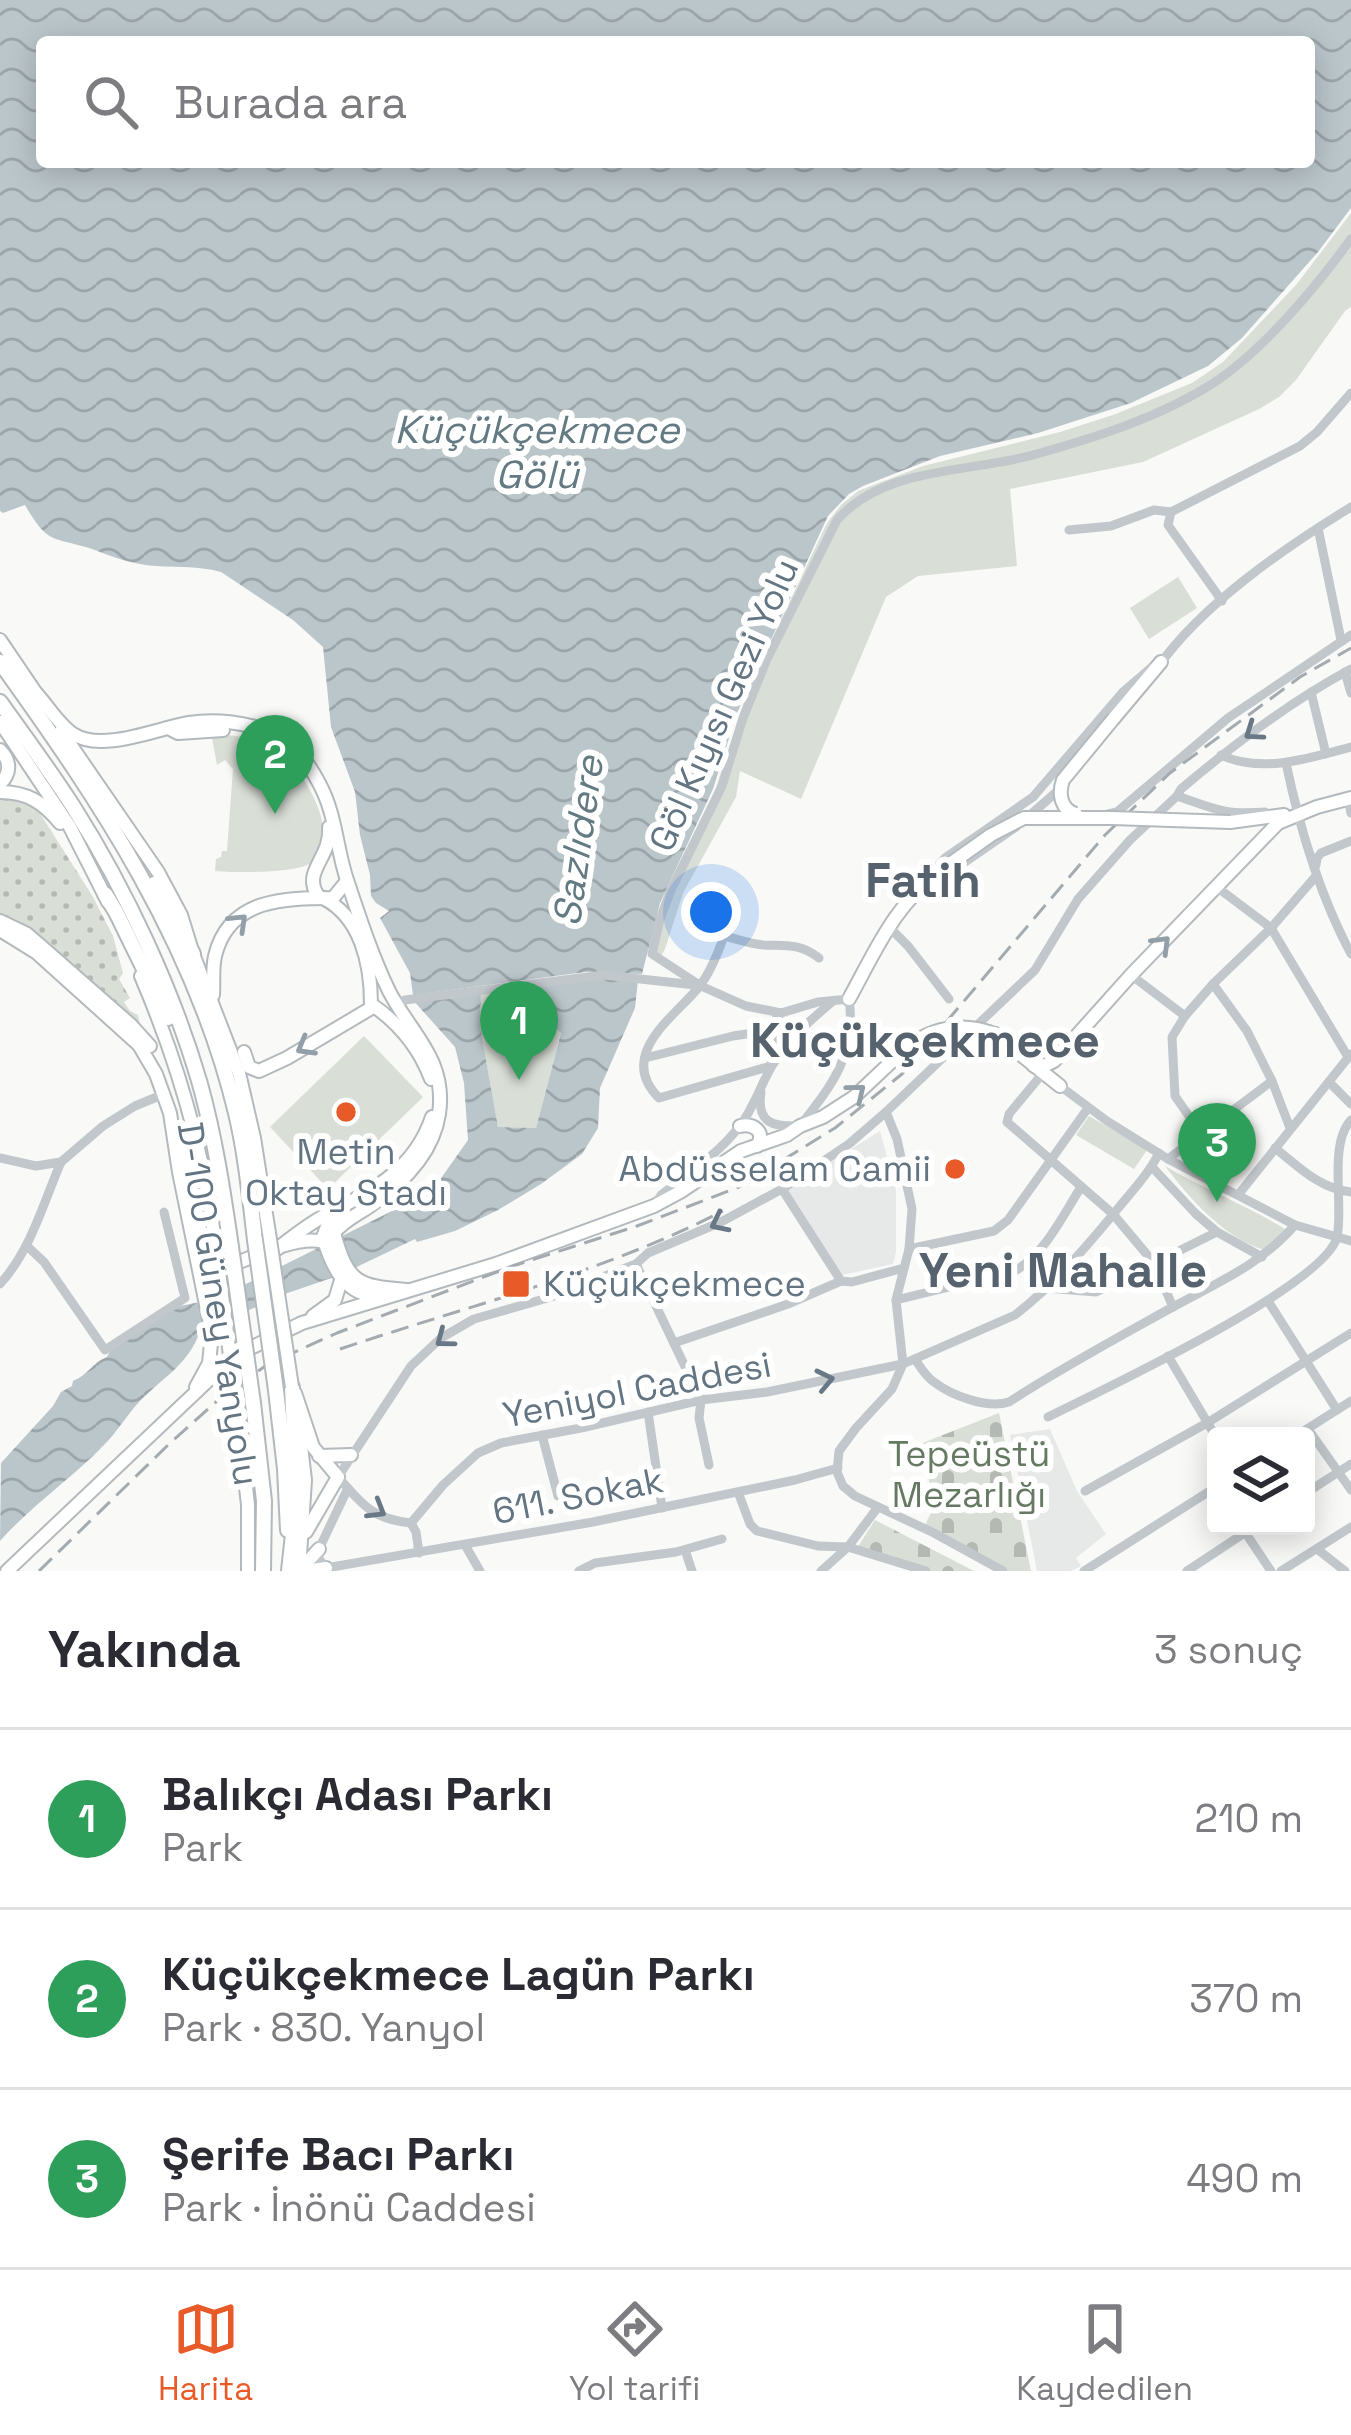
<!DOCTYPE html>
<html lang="tr">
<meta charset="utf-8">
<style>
:root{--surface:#fff;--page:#f7f7f7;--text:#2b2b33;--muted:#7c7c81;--line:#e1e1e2;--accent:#e85a28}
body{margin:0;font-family:"Space Grotesk",sans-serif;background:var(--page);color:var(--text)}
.controls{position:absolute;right:36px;bottom:36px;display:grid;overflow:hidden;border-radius:12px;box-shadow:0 6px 30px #0003}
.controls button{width:108px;height:108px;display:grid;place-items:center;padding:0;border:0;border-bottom:3px solid var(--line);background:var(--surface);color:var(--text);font:60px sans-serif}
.you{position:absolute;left:711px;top:912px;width:42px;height:42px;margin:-30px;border:9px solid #fff;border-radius:50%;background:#1a73e8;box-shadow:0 0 0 18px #1a73e833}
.badge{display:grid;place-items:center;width:78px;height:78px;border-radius:50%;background:var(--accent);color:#fff;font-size:39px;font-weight:700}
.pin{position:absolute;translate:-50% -99px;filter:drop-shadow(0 3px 6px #0008)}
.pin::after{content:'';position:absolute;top:63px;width:42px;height:36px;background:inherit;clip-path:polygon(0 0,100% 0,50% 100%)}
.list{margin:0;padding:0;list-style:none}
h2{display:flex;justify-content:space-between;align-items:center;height:156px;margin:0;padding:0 48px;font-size:51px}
h2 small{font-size:39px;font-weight:400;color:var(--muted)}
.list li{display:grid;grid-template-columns:78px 1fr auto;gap:36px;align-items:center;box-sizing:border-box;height:180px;padding:0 48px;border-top:3px solid var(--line)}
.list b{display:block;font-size:45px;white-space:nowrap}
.list p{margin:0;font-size:39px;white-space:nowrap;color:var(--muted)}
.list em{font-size:39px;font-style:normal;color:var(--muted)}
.icon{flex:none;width:66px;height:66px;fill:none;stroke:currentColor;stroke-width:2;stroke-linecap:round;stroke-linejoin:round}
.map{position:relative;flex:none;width:1351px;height:1571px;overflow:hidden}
.search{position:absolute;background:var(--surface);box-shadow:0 6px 30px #0003;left:36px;right:36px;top:36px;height:132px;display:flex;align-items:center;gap:30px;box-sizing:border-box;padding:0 42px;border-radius:12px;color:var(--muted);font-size:45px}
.sheet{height:696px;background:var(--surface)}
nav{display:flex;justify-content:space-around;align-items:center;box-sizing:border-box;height:168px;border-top:3px solid var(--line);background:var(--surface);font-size:33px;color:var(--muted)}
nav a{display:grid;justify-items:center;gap:6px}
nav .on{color:var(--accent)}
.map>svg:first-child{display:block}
</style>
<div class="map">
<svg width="1351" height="1571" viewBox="0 0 1351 1571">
<defs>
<pattern id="grass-dots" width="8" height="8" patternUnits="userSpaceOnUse" patternTransform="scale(3)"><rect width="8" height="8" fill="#d9ded6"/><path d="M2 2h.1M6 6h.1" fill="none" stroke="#b4b9b3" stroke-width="1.8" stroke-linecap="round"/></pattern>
<pattern id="cemetery-stones" width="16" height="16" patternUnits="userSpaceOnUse" patternTransform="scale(3)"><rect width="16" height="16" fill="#d9ded6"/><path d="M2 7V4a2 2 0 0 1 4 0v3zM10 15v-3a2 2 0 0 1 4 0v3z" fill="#b4b9b3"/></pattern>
<pattern id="water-waves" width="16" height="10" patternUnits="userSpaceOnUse" patternTransform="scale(3)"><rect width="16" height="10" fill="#bbc6cb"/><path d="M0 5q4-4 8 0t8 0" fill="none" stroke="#9ca5aa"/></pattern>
</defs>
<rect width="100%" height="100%" fill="#f9f9f7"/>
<g fill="#e7e8e8">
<path d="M880,1131L896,1190V1252L893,1264L842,1275L784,1191Z"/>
<path d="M1050,1429L1077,1491L1106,1534L1076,1558L1081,1566L1071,1571H1037L1010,1435Z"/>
</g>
<path fill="url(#grass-dots)" d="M10,796L26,800L36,807L93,897L113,936L123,973L119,979L130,998L124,1002L130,1011L138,1015L141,1028L0,915V798Z"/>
<g fill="url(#cemetery-stones)">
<path d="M999,1413L1031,1571H1006L925,1525L935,1505L920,1444Z"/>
<path d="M875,1520L974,1571H931L857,1548Z"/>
</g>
<g fill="#d9ded6">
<path d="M1351,213V307L1345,311L1296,380L1279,397L1259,409L1143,462L1010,489L1017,566L918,576L886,597L801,799L740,771L736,797L683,893L665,949L659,959L648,952L652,930L665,891L713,797L748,689L827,523L841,505L858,491L923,466L1060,432L1113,415L1192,383L1223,362L1296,285Z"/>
<path d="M1178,577L1197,608L1149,639L1130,608Z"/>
<path d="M223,735C242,736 261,739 278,750C303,768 347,841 309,864C295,873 233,873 215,871L216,859L221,857L222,851H227L233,769L225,760L217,765L212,738Z"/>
<path d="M534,984L538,1012L561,1032L536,1128L498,1127L480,1026L481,992Z"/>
<path d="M364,1036L423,1097L328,1189L270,1127Z"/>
<path d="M1089,1116L1147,1150L1134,1169L1076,1135Z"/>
<path d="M1165,1166C1204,1189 1246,1205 1285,1229L1279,1238L1264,1250C1223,1237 1190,1199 1165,1166Z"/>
</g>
<g fill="url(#water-waves)" fill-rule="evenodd">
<path d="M0,0H1351V208L1318,252L1242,338L1208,366L1131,403L1038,433L940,456L863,486L849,494L828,516L737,713L713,789L660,903L642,974L586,972L413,995L410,973L380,918L389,911L376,903L371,896L370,875L360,835L355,792L331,727L323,647L293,620L221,572C197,565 171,568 146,565C126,562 110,556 92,549C52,536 49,546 25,505L3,513L0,511ZM42,42H1309V162H42Z"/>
<path d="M604,975L638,980L635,1008L600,1088L598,1128L582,1154L541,1184L498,1210L455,1231L417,1242L415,1239L340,1275L285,1294L223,1322L214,1330L200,1332C187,1366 163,1377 139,1402C127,1415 117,1432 104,1445C71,1479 31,1506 0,1541L1,1463L53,1406L61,1392L72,1386L73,1381C88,1375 93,1362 107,1357L110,1351L175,1307L210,1300L240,1287L432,1191L468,1140L464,1083L455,1047L412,999L481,992L480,1026L498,1127L536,1128L561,1033L538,1012L534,984Z"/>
</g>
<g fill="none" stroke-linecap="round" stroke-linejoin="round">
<g stroke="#b3b9bd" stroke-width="16">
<g id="major">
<path d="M0,640L40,699"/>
<path d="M36,693C48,706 59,725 73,734C102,753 158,728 189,723C215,719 245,722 270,732C293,741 308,762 319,783C336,814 336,847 347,880C359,916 372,956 389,991C411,1034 447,1059 439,1114C433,1154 402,1184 370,1206C357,1215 343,1221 334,1233C348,1283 357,1286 406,1290"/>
<path d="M1114,718L1161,662"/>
<path d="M0,722L70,827L108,902"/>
<path d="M172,730L178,733L223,730"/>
<path d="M61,731L158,872L181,915L193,954L239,1073L254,1138L269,1233"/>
<path d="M0,750C11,761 11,773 0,784"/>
<path d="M0,792C27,792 43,802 60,823"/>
<path d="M1230,822L1284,815"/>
<path d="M319,897C300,872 332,858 329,827"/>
<path d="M323,898C361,917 371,964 371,1004C399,1023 419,1047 431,1079"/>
<path d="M0,921L27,934L41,946L131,1025L150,1046"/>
<path d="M0,930L37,953L139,1045L156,1074L170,1113L179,1172L212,1334L209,1363L196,1387"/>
<path d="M141,976C179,1065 205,1155 216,1251"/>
<path d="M213,995C214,982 212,969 215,956C229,898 285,898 333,898L347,881"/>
<path d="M849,999C876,950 895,903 943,869"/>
<path d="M995,1034L1060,1086"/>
<path d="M244,1052L249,1067L259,1071L287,1058L373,1007"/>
<path d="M1034,1066L1046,1065L1054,1061L1131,975L1278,823L1317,807L1351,798"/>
<path d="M740,1126C754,1123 766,1132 757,1146"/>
<path d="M182,1144L207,1262L215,1272"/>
<path d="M341,1215L328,1224L323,1237C332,1268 346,1298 383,1296"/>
<path d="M277,1249C292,1237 307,1225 324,1216C371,1191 414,1171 432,1117"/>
<path d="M212,1277L215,1272C242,1262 296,1234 323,1242"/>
<path d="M313,1316L335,1300L341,1280"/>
<path d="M295,1393L313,1447L338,1477L306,1532"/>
<path d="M238,1415L248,1505V1571"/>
<path d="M319,1456L351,1455"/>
<path d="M300,1570L319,1549"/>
<path d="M7,1571L234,1356L302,1323L496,1264L654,1206L680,1192L741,1151L787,1135L800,1126L823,1117L854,1097L906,1048"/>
<path d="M299,1571L305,1480L299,1429"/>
<path d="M305,1571L326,1568"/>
</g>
</g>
<g stroke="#b3b8bc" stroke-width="18">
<g id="highway">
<path d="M0,662C101,802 195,943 236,1113C246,1155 250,1198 255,1240"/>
<path d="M0,702C25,737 51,772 74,808C126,890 173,991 200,1084C215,1138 223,1192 231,1247"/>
<path d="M154,884L193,954"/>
<path d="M105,894L116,912L168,1018"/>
<path d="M276,1390L285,1469L288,1530"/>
<path d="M253,1403L264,1501L263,1571"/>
<path d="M289,1571L297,1498L292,1387"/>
</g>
</g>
<g stroke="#c2c7cb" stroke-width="9">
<path d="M1318,528L1341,640"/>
<path d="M1069,530L1111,526L1154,510L1171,512"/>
<path d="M1222,601L1168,525L1171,512L1300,446L1317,432L1351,393"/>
<path d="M1158,667C1202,604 1286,547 1351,507"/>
<path d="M1345,672L1351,693"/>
<path d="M1311,692L1326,754"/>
<path d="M1221,755C1262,774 1310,758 1351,747"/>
<path d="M1286,763C1300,830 1319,894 1351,954"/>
<path d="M1177,796C1215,809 1223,815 1265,812"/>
<path d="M1348,799L1351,813"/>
<path d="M1108,814L1117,812L1228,718L1351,635"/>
<path d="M1029,816L1061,788"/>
<path d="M1316,865L1317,858L1321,853L1351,841"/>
<path d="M933,872L945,858L1033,797L1123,692L1151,668"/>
<path d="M934,878L949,873L1016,827"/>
<path d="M1218,888L1271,928L1348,1057"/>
<path d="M888,926L908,946L949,999"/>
<path d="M1131,975L1185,1016"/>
<path d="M1213,984L1247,1031L1272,1081L1290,1128"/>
<path d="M397,1003L405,1000L604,975L695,985"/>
<path d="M645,1058L733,1036L775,1030"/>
<path d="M771,1066L659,1098C616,1055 674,1017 699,987C710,973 718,953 724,936C737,939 750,944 763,945C786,946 800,943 819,958"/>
<path d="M771,1066L776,1019L781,1013"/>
<path d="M1043,1073L1009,1114L1007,1122L1113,1214L1154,1263L1173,1307"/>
<path d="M1329,1082L1351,1104"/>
<path d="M1060,1086L1107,1121L1168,1159L1295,1225L1351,1241"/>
<path d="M761,1092C756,1124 774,1127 800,1126C832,1085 857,1054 849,999L818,1002L781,1013L746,1006L701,986L652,954L660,919L672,888L722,786L743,718L767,659L837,520C885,466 968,473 1033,455C1094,438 1158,418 1212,384C1262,352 1316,287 1351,239"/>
<path d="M886,1112L897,1139L912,1209L909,1249L896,1300L903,1364L892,1389L856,1428L839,1451L837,1472L843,1486L855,1496L934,1533L1003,1571"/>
<path d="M1204,1132L1193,1122L1175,1096L1172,1037L1185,1016L1213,984L1271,928L1316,876"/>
<path d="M1275,1148C1299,1167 1320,1189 1351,1192"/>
<path d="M0,1158L36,1166L61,1162L103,1126L135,1106L164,1094"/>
<path d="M1168,1159L1272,1081"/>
<path d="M1152,1167L1196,1214L1217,1232L1262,1257"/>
<path d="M782,1189L841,1281L852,1282L904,1268"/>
<path d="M1238,1195L1351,1054"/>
<path d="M657,1202L661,1195C688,1174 718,1154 739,1127C755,1107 761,1082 775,1061C790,1037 812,1019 833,1001"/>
<path d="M28,1247L44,1262L105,1350L185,1298L164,1212"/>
<path d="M909,1249L994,1231L1008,1220L1088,1108"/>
<path d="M636,1264L701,1400L699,1418L709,1465"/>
<path d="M0,1284C31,1250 43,1204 61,1162"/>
<path d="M1046,1288L1096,1292L1217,1232"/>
<path d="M896,1300L1015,1271C1046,1252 1062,1217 1081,1187"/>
<path d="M1268,1301L1337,1410"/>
<path d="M674,1343L788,1304L841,1281"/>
<path d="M1168,1356L1216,1437"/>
<path d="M915,1359C921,1368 926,1377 934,1382C952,1396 988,1409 1009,1402C1061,1368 1117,1338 1171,1308C1218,1282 1259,1266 1295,1225"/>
<path d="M648,1412L662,1508"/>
<path d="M1048,1417C1100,1391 1325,1286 1337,1237C1344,1207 1328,1144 1351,1120"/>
<path d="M1308,1429L1351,1490"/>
<path d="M542,1435L558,1496"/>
<path d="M1296,1436L1351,1401"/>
<path d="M348,1488L319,1549V1559L326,1568L593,1522L795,1480L838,1468"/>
<path d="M1085,1491L1207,1423L1351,1333"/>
<path d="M738,1492L750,1524L757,1531L818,1546L848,1547L926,1571"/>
<path d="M1306,1493L1351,1464"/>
<path d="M411,1523C372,1519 363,1505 338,1477L411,1366L441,1338L474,1319L551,1297L636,1264L648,1253L721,1222L782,1189L849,1144L886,1112L1035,970L1078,899L1130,840L1177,796L1181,789C1234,744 1290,702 1351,669"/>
<path d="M411,1523L443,1485L478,1453L501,1443L581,1428L701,1400L767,1392L903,1364L1015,1315C1055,1284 1088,1245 1120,1206C1134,1189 1149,1173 1159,1153"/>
<path d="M411,1523L416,1532L419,1553"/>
<path d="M1241,1526L1271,1571"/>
<path d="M465,1545L480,1571"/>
<path d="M1317,1549L1345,1571"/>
<path d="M685,1550L692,1571"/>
<path d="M579,1571L595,1563L676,1552L722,1539"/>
<path d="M821,1571L848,1547L878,1507"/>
<path d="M1084,1571L1216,1487"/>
<path d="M1187,1571L1255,1526"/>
<path d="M1281,1571L1351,1527"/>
</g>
<use href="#major" stroke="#fff" stroke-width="12"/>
<use href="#highway" stroke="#fff" stroke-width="14"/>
<g stroke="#a3aab0" stroke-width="3" stroke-dasharray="18 9" stroke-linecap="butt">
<path d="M340,1349C468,1306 602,1273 723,1211"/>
<path d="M39,1571L168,1445L217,1401L268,1364L337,1333L510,1267L637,1226L739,1187L835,1128L902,1074L1105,835L1170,773L1300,677L1351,648"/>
</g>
<g stroke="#b3b9bd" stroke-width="16" stroke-linecap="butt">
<g id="major-bridge">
<path d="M1076,814C1061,810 1058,794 1063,780L1114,718"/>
<path d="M943,869L991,835L1024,818H1112L1230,822"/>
<path d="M906,1048C933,1027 963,1022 995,1034"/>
<path d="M269,1233L292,1387"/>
<path d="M216,1251L238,1415"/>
</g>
</g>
<g stroke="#b3b8bc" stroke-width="18" stroke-linecap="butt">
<g id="highway-bridge">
<path d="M255,1240L276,1390"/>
<path d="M231,1247L253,1403"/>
</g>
</g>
<use href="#major-bridge" stroke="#fff" stroke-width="12"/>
<use href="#highway-bridge" stroke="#fff" stroke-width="14"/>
</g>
<defs><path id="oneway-chevron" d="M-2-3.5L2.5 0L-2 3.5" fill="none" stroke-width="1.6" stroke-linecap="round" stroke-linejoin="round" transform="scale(3)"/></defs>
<g stroke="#687886">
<use href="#oneway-chevron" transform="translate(1253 732) rotate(145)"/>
<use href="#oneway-chevron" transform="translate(719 1223) rotate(154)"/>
<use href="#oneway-chevron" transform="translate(444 1339) rotate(143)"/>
<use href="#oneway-chevron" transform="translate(825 1380) rotate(-12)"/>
<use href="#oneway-chevron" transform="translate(377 1510) rotate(31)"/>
</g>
<g stroke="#929ea8">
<use href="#oneway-chevron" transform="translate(239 922) rotate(-44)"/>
<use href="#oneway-chevron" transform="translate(1162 944) rotate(-45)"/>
<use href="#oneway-chevron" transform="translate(305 1047) rotate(150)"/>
<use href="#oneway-chevron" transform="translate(857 1092) rotate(-39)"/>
</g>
<g fill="#e85a28" stroke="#fff" stroke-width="4.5">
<circle cx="346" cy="1112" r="12"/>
<circle cx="955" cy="1169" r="12"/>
<rect x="501" y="1269" width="30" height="30" rx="6"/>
</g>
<g text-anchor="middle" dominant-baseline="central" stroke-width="12" stroke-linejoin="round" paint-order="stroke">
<g font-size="36" fill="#637482" stroke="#fff">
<text transform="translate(724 705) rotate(-66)">Göl Kıyısı Gezi Yolu</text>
<text transform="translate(218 1304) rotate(81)">D-100 Güney Yanyolu</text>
<text transform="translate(637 1390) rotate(-11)">Yeniyol Caddesi</text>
<text transform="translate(578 1496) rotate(-11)">611. Sokak</text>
</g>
<g font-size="36" fill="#637482" stroke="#fff">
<text x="346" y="1152">Metin<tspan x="346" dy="41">Oktay Stadı</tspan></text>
<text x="931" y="1169" text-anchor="end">Abdüsselam Camii</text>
<text x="543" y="1284" text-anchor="start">Küçükçekmece</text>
</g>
<g font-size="36" fill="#667a63" stroke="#fff">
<text x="969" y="1454">Tepeüstü<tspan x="969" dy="41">Mezarlığı</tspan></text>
</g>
<g font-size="39" font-style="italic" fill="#637a83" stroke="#fff">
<text x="537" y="429">Küçükçekmece<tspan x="537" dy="45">Gölü</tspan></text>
<text transform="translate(578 841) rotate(-82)">Sazlıdere</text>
</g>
<g font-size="48" font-weight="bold" fill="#56626d" stroke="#fff">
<text x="923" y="880">Fatih</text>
<text x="925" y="1040">Küçükçekmece</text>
<text x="1063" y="1270">Yeni Mahalle</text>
</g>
</g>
</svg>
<div class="controls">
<button><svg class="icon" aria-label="layers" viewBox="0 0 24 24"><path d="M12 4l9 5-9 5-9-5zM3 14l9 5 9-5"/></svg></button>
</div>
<div class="you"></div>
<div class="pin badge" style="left:519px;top:1080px;background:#2e9e5b">1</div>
<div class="pin badge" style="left:275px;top:814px;background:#2e9e5b">2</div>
<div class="pin badge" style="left:1217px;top:1202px;background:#2e9e5b">3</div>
<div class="search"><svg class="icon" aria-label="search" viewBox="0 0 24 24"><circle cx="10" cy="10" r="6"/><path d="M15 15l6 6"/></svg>Burada ara</div>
</div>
<section class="sheet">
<h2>Yakında<small>3 sonuç</small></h2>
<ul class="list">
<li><span class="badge" style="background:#2e9e5b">1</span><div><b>Balıkçı Adası Parkı</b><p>Park</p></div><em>210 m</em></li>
<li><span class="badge" style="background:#2e9e5b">2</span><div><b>Küçükçekmece Lagün Parkı</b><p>Park · 830. Yanyol</p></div><em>370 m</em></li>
<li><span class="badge" style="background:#2e9e5b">3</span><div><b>Şerife Bacı Parkı</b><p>Park · İnönü Caddesi</p></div><em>490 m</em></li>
</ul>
</section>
<nav>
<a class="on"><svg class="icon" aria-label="map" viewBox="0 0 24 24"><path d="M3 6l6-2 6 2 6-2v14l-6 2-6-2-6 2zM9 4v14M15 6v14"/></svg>Harita</a>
<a><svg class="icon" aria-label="directions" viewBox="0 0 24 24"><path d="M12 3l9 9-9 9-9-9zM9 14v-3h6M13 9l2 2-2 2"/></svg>Yol tarifi</a>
<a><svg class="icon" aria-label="saved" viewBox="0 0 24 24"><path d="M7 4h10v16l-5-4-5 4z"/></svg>Kaydedilen</a>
</nav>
